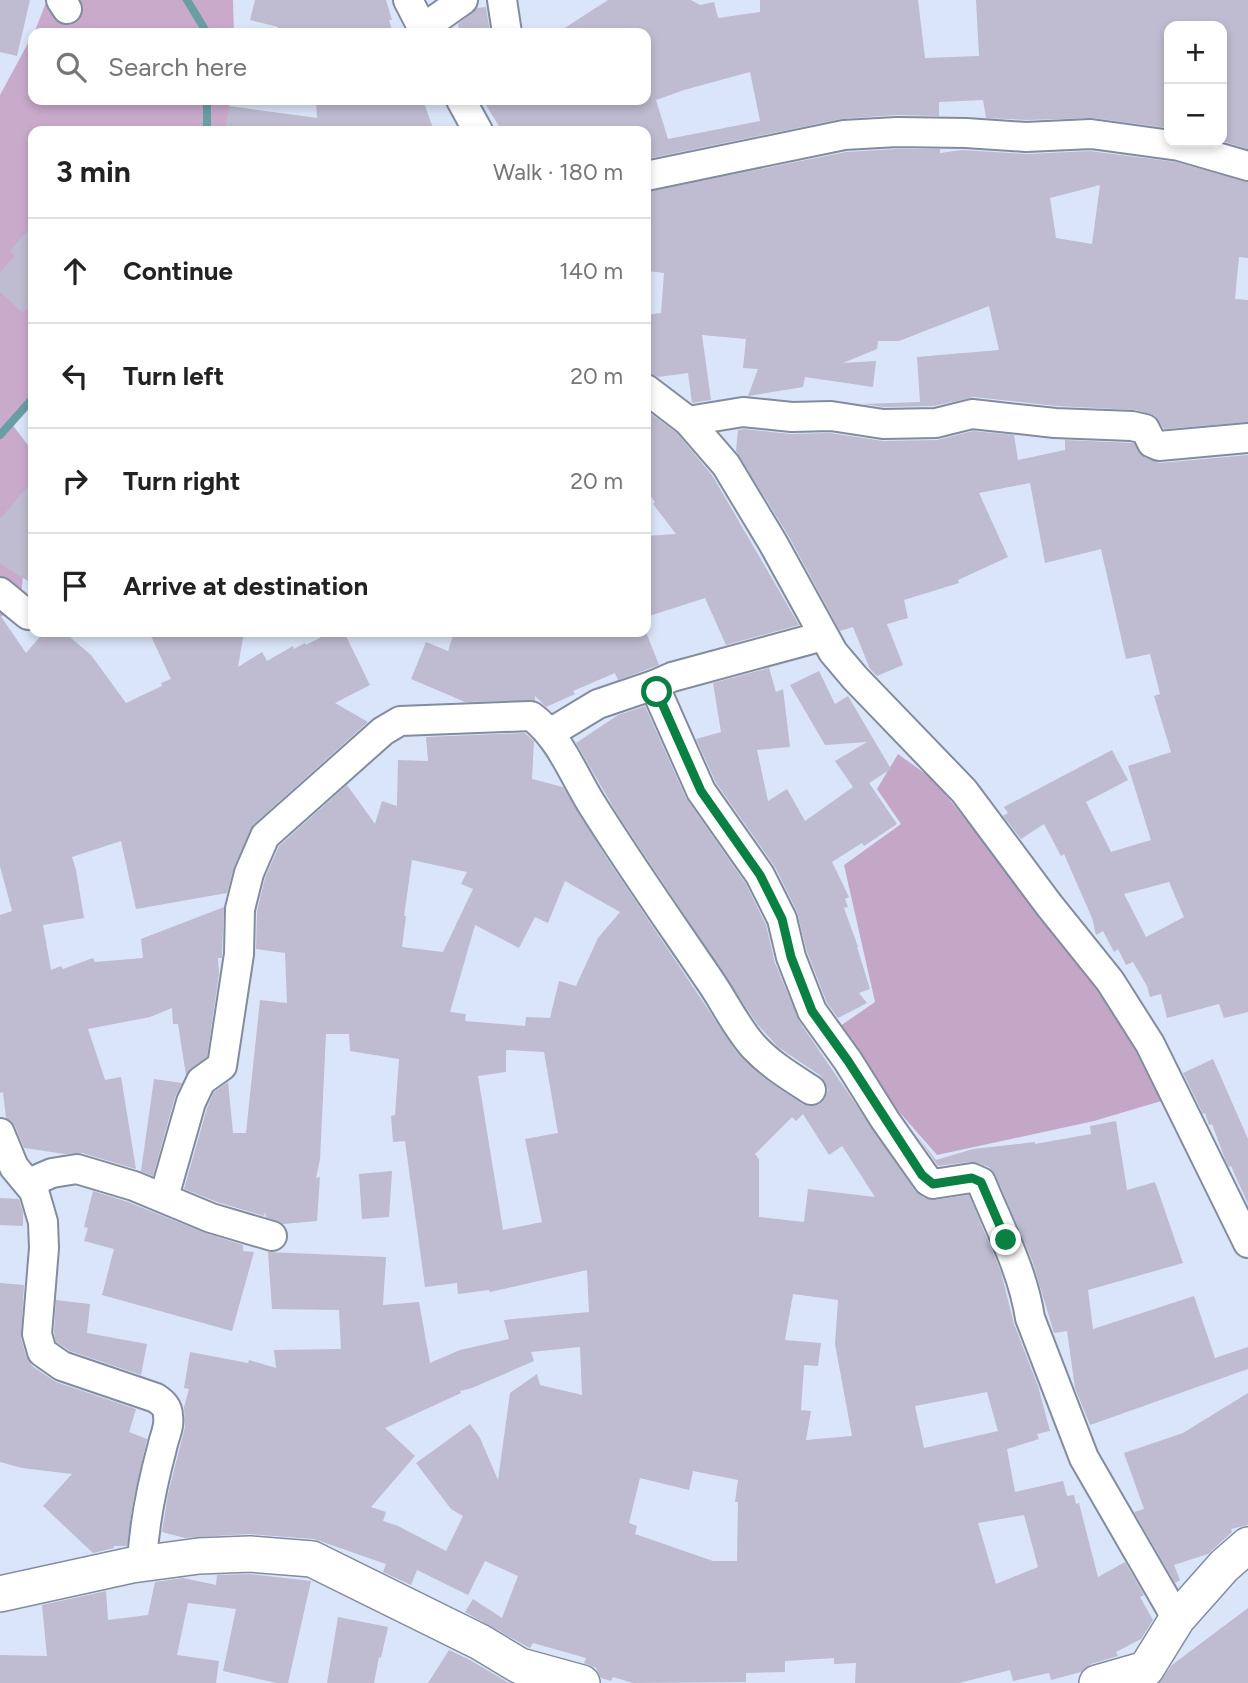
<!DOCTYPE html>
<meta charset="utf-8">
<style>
:root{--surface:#fff;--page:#f2f2f2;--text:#222;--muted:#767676;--line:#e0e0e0}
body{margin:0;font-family:Figtree,sans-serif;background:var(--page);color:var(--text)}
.controls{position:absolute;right:21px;top:21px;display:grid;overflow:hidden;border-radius:14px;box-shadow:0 4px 10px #0003}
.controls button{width:63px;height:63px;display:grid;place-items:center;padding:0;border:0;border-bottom:2px solid var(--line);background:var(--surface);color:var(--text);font:35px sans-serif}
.stop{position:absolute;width:21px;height:21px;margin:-16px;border:5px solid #0b8043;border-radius:50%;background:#fff}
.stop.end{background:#0b8043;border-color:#fff;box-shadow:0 2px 7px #0008}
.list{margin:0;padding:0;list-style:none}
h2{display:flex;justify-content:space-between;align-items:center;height:91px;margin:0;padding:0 28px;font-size:30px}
h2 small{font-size:23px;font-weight:400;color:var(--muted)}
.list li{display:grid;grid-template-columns:46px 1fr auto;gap:21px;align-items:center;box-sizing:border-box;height:105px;padding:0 28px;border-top:2px solid var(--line)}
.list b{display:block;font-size:26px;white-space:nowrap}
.list em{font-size:23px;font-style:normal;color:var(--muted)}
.icon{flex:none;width:38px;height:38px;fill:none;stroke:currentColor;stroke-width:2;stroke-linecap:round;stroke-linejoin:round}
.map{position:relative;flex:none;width:1248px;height:1683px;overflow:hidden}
.search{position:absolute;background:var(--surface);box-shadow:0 4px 10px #0003;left:28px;top:28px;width:623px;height:77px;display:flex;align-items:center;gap:18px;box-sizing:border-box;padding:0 24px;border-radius:14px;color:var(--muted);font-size:26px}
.panel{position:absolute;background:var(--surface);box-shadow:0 4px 10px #0003;left:28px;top:126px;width:623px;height:511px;border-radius:14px}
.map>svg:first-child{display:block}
</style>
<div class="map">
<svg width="1248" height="1683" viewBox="0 0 1248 1683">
<rect width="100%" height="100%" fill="#dbe5f9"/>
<path fill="#c4a7c6" d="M898,754L934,780L1043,916L1125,1023L1168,1099L1094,1121L937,1155L830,1033L875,1002L844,865L901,824L877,789Z"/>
<g fill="#c9aacb">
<path d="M47,0H233L234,33H34Z"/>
<path d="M33,34V100H230L227,131H33V402L11,423L31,449L33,489L0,521V95Z"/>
<path d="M0,525L26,545L20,606L0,617Z"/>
</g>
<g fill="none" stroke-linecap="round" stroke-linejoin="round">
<g stroke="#699fa4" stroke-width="8">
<path d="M187,0L207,33"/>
<path d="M207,100V131"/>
<path d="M0,435L33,398"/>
</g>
</g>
<g fill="#bfbbd0" fill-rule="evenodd">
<path d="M0,0H30L17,56L0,52Z"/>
<path d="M255,0H386L392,20H389L393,33H276L278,27L250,20Z"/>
<path d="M608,0H691L700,5L714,2L718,18L760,12V0H918L925,58L979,56L976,0H1248V149L1222,141V26H1217V23L1169,26V128L1093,118L1026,120L986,118L983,100L939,102V116L896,115L841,119L646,159V131H502L483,100H646V33H557ZM750,72L760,121L668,139L656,100L684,90Z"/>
<path d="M486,7L490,33H460L458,24L477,8Z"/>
<path d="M316,100H423L434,131H225L229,106L317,118Z"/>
<path d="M897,149H940V153L962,150L1027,154L1090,151L1176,162L1248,182V258L1239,257L1235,299L1248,300V422L1164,429L1155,416L1136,410L1056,406L974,397L934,406L884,407L862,404L920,402L917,357L999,350L989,306L899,341H878L877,349L843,363L876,361L873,387L805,377L803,387L748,396L758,369L743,368L746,339L702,335L711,400L692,403L688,373L658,377L651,374L648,346H651L646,315L661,313L664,273L648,271L646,192L846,152ZM1100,185L1092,244L1056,238L1050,198Z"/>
<path d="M33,224V301L23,313L0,292V272L15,256L10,251Z"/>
<path d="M646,410L677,433L712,475L799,625L726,645L705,598L646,617V536L676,534L653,504L655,502L646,490Z"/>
<path d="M744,429L790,434L830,433L883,441L937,440L973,431L1014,435L1018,460L1065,450V440L1134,443L1145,458L1160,463L1248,455V1012L1224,1018L1219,1004L1167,1018L1161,994L1150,997L1147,986L1133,962L1126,965L1118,949L1114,952L1103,931L1096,935L1092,918L1064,854L1061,856L1044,824L1021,839L1003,816L1008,813L1004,807L1112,750L1128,780L1086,802L1111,852L1151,840L1128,766L1171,752L1154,696L1160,694L1150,654L1126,659L1101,549L1045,563L1030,483L979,493L1008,557L958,580L959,583L904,600L908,618L887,624L903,665L877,676L870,669L853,627L840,631L788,535L736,451L738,430ZM1169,882L1184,917L1146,937L1124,894Z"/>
<path d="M33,480V584L0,564V519Z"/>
<path d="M0,615L26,653L44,632H64L91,655L126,703L162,686L161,683L171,679L149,632H244L238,667L262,652L267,661L293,646L294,649L305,643L306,645L331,632H344L370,685L335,703L368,722L254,824L234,867L227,893L136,909L121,841L72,857L76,870L84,918L43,925L51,970L61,966L63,969L93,958L95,962L143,958L141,939L224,907L222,953V958H218L219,974L207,1057L186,1075L178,1024H173L172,1008L150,1017L88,1029L105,1080L121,1077L136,1169L82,1153L65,1154L24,1148L15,1126L6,1118L3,1092L0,1093V915L12,911L0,866Z"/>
<path d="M454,632H646L659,665L618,680L615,673L573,691L575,694L546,707L535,696V701L465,702L411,679L426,642L448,651Z"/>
<path d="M769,668L776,692L783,689L790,747L757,750L768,801L787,789L805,821L853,787L835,761L867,742L825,745L790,685L819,671L835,704L848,696L891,769L869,783L897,824L864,846L862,843L832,862L849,897L845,899L848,907L844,908L858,947H857L870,989L859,993L867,1003L838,1018L827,1003L807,952L797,912L775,867L716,783L696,739L721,732L713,683Z"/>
<path d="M645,706L686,798L746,884L766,925L775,963L799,1021L915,1191L924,1198L935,1200L969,1195L1001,1272L1014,1324L1038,1386L1050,1431L1037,1434L1039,1439L1007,1449L1015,1492L1063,1481L1067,1496L1074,1495L1076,1504L1079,1503L1098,1577L1125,1562L1144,1595L1140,1597L1153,1620L1141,1639L1116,1652L1118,1656L1091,1664L1081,1672L1051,1680L1049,1673L1013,1681L1010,1670L959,1683H855L856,1663L834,1664V1658L785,1661V1672L746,1673V1682L633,1683L613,1677L611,1681L601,1678L596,1668L584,1663L586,1658L533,1643L530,1648L528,1647L465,1612L473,1599L502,1618L518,1576L485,1561L468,1595L417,1570L411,1585L383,1572L386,1564L314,1539L249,1534L185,1538L162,1532L168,1494L185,1427L184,1407L189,1389L184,1388L190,1352L248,1363L249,1360L276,1368L274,1350L341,1349L339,1310L272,1309L268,1252L386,1257L383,1305L419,1302L430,1363L460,1350L509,1339L504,1320L589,1312L587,1270L490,1292L489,1290L458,1294L457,1283L425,1287L405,1141L393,1142L391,1116L395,1115L399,1059L350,1051L349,1034H326L320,1159L316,1178L320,1177L317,1221L283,1224L266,1217L265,1211L264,1216L217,1202L184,1189L207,1108L214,1092L228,1082L233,1133H246L260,1000L287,1003L285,953L256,949L257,911L265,878L279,846L347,785L375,824L382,801L397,806L398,760L428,761L426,737L525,733L534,741L532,779L563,787L606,857L736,1051L764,1078L802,1104L809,1106L818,1105L825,1098L828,1090L825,1082L821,1076L778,1047L757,1024L619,817L576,743L618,715ZM412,860L467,872L461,884L473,889L443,952L402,947L406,916H404ZM565,881L620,912L598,938L576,986L559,981L550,1018L526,1017L525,1026L465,1021L466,1014L450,1012L475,925L519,948L535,917L548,923ZM506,1050L544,1052L558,1133L525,1139L542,1222L503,1230L478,1076L506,1072ZM803,1114L829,1155L842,1146L875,1197L808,1189L804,1222L759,1217V1159L755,1154L792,1117L796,1121ZM793,1294L838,1300L835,1344L852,1436L806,1440L811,1411L801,1410L804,1365L818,1366L821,1343L785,1340ZM580,1347L582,1395L540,1385L537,1374L510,1393L498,1480L480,1438L470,1424L416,1463L451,1509L463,1516L446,1551L398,1526L383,1521L386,1512L371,1507L415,1456L385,1428L461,1393L460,1391L472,1388L534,1361L531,1352ZM987,1392L998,1431L924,1448L915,1406ZM693,1471L738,1480L735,1502H738L737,1561H713L635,1534L637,1526L629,1523L640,1478L689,1490ZM1024,1515L1038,1567L996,1584L978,1523Z"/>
<path d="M1213,1059L1248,1139V1204L1231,1166L1229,1167L1225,1159L1212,1124L1209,1125L1205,1113L1203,1114L1183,1073Z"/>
<path d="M154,1079L182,1083L175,1097L153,1176L141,1171Z"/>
<path d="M1116,1121L1127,1190L1155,1182L1183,1263L1088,1290L1093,1329L1194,1296L1215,1358L1248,1347V1369L1090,1425L1075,1388L1067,1331L1054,1333L1032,1260L996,1176L989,1167L978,1163L969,1162L938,1166L915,1133L936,1160L973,1149L1035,1142V1144L1091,1134L1090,1126Z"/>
<path d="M392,1171L389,1217L362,1219L359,1174Z"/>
<path d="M93,1191L128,1202L205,1233L243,1245V1251L254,1252L232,1331L102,1295L114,1249L84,1241L88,1228L84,1227Z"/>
<path d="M0,1198L19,1199L23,1213V1226L0,1225Z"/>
<path d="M0,1283L24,1285L21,1338L26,1356L32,1366L56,1382L136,1409L129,1432L147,1439L133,1502L127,1546H114V1548L93,1553L43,1506L72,1474L22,1468L0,1462Z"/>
<path d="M56,1300L90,1304L87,1333L147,1344L141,1375L70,1351L56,1342L54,1332Z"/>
<path d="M1248,1393V1525L1231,1529L1232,1532L1208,1554L1174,1565L1180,1580L1175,1583L1134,1512L1144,1509L1124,1453L1183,1433Z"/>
<path d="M250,1574L311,1581L288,1683H277L223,1671L236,1609L188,1603L177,1655L219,1661L216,1683H0V1655L47,1656L42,1605L106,1591L108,1620L148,1615L155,1582L183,1578L216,1585L217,1575Z"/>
<path d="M1248,1608V1683H1159L1172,1665Z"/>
<path d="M338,1617L388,1627L381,1658L379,1657L374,1683H327Z"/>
<path d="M443,1647L470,1660L509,1683H428L449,1650Z"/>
</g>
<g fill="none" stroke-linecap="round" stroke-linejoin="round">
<g stroke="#828c9e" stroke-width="32">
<g id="minor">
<path d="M61,0L67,9"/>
<path d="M408,0L425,33"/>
<path d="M502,0L507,33"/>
<path d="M422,29L463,0"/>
<path d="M461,100L478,131"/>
<path d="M646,176L844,135L897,132L966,133L1026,137L1091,134L1179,146L1248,166"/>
<path d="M646,389L688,421L726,465L773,543L833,652L855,678L964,791L1049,905L1110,981L1150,1044L1248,1243"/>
<path d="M688,421L743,412L792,417L831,416L883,424L936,423L972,414L1055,423L1132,426L1145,429L1152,443L1159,446L1248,438"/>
<path d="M0,592L28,615"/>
<path d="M654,685L672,677L823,636"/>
<path d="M550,733L598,704L654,685L701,791L760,875L782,919L791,957L812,1011L848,1061L885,1120L928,1181L933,1184L972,1178L981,1182C999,1226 1023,1271 1030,1318L1084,1458L1177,1619"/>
<path d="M0,1133L14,1167L34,1191L43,1222L44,1248L37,1334L42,1352L62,1366L156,1398C163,1403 168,1407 168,1416C170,1427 164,1437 162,1448C152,1485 144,1525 142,1563"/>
<path d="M29,1183L52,1173L77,1169L134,1186L211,1218L272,1236"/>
<path d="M164,1197L191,1102L201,1081L222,1066L239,954L240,909L249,873L265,836L383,731L400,721L531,716C559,736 573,774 591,803C629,864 670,922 710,981C724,1001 739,1032 755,1048C771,1065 791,1077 811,1090"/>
</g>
</g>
<g stroke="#828c9e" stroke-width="38">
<g id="tertiary">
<path d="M0,1594L132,1565L199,1556L250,1554L312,1559L480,1642L520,1666L582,1683"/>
<path d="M1097,1683L1146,1669L1177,1619L1224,1566L1248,1545"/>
</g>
</g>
<use href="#minor" stroke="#fff" stroke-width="28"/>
<use href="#tertiary" stroke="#fff" stroke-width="35"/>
</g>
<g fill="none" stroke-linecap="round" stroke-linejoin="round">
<path stroke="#0b8043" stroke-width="9" d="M657,692L701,791L760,875L782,919L791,957L812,1011L848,1061L922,1175L933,1184L972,1178L981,1182L1006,1240"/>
</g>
</svg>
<div class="controls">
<button>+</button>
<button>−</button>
</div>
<div class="stop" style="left:657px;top:692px"></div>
<div class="stop end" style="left:1006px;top:1240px"></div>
<div class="search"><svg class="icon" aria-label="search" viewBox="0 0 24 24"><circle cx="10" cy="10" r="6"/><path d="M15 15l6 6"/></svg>Search here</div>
<section class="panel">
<h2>3 min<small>Walk · 180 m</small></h2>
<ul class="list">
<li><svg class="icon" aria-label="ahead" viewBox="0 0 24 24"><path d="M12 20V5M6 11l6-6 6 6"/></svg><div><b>Continue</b></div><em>140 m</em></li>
<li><svg class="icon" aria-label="left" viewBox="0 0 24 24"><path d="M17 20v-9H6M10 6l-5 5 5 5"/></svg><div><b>Turn left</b></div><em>20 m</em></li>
<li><svg class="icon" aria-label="right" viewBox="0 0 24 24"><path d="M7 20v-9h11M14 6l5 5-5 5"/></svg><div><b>Turn right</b></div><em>20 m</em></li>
<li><svg class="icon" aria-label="arrive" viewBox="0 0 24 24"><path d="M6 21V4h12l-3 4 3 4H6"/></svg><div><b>Arrive at destination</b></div></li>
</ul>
</section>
</div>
